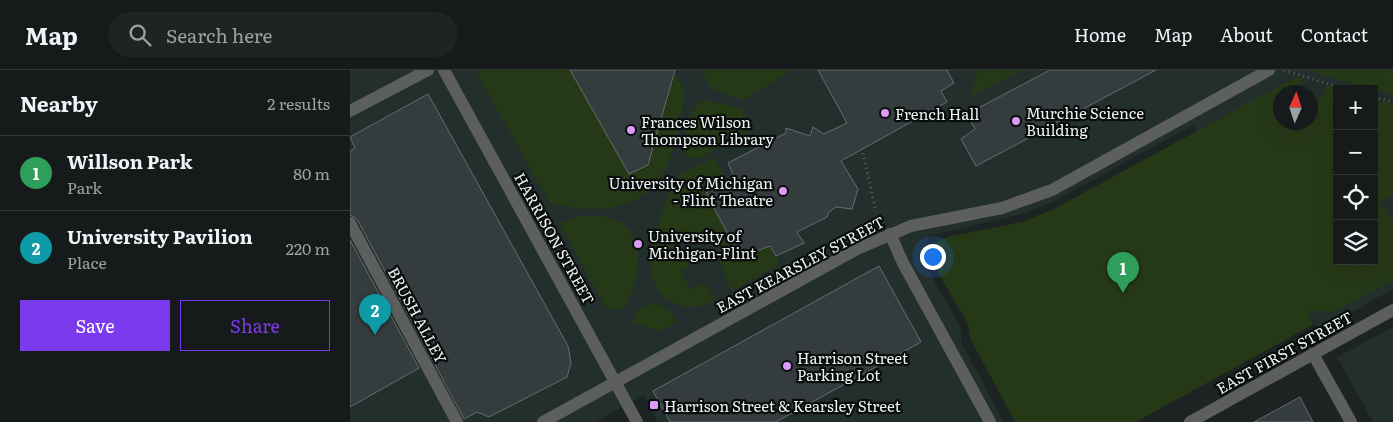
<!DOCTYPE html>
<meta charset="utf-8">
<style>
:root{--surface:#161a1a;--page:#1f2323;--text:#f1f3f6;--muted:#9ea1a2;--line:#353839;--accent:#7c3aed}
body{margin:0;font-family:Literata,serif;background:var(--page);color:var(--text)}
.controls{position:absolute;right:15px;top:15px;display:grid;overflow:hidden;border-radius:0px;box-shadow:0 5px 20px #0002}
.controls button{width:45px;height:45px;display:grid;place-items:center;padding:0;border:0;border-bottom:1px solid var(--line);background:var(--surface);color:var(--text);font:25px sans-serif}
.compass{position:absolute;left:923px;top:15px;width:45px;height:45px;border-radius:50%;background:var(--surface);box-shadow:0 5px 20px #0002;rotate:3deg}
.you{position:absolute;left:582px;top:186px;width:18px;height:18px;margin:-12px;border:4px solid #fff;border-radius:50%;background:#1a73e8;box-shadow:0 0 0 8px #1a73e833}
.badge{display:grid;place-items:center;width:32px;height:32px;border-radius:50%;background:var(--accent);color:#fff;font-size:16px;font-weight:700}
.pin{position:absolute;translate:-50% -41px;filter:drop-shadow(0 1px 2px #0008)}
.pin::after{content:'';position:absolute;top:26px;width:18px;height:15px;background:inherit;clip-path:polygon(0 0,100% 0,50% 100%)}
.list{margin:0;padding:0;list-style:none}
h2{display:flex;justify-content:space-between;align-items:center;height:65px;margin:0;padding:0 20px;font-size:21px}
h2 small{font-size:16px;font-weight:400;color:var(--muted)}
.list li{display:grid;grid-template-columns:32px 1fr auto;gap:15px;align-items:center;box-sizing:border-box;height:75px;padding:0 20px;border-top:1px solid var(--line)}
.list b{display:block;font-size:19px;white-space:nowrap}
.list p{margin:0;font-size:16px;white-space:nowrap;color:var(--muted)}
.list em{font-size:16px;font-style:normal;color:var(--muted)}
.actions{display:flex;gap:10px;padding:15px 20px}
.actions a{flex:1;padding:11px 0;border:1px solid var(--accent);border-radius:0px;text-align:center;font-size:18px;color:var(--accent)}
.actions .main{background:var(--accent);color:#fff}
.icon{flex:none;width:28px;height:28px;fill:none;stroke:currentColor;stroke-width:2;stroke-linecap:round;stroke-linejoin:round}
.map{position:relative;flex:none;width:1043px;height:352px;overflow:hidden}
header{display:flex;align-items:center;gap:30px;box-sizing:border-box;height:70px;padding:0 25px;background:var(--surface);border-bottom:1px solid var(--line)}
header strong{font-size:24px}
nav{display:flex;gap:28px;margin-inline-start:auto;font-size:18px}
.search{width:350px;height:45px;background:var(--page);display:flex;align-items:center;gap:12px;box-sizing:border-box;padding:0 18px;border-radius:28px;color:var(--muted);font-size:19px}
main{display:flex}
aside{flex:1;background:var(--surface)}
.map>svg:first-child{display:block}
</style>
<header>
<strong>Map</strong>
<div class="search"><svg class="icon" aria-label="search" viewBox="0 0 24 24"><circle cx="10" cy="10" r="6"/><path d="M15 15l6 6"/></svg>Search here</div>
<nav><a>Home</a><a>Map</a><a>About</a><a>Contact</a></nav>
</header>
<main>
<aside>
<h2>Nearby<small>2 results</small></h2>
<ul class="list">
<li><span class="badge" style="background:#2e9e5b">1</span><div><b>Willson Park</b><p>Park</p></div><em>80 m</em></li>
<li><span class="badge" style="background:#0f9aa8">2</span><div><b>University Pavilion</b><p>Place</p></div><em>220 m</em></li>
</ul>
<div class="actions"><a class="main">Save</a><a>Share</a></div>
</aside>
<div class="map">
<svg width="1043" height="352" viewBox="0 0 1043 352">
<rect width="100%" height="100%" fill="#1d2322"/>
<g fill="#222f2d" fill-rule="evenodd">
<path d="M0,0H1043V219L969,260L843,55L701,133L672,144L579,166L572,182L575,195L610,256L612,274L654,352H307L294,325L246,352H0ZM987,19H1024V191H987ZM931,22H961V52H931Z"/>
<path d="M1043,257V352H1023L987,287Z"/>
</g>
<g fill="#263917">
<path d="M125,0H220L279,104L298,95L325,4L334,18V30C330,53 325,83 313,103C290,143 239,144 200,133Z"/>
<path d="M354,0H438L439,2L393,30C375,23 355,22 354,0Z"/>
<path d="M628,0H672L621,27Z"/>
<path d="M956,0H1043V25Z"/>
<path d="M946,7L953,9L950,22H931V52H961V25L972,28L977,15L990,19H987V191H1024V29L1043,34V125L1031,131L1040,148L1043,149V210L985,241H957L964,254L786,352H665L620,268L618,254L582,192V178L588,171L601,166L673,152L704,139Z"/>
<path d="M354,30L391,38L402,59L350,88H339L334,83C332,68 339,36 354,30Z"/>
<path d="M364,88L375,106L364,111L366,117L356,123L390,187L420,176L430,194L381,221L366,181L372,177L361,156L327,173L340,193L338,198L330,202L341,220L350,215H356L365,230C352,237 338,240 324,233C278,210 311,150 322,114L329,105Z"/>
<path d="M229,146C241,146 254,145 264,149C290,160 292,191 284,214C281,224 280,234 270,240L258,239L254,235L209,153Z"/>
<path d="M303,234C316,235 321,241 327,252L310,261L281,252L289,239Z"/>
</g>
<g fill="#353c3d" stroke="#656d6e">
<path d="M220,0H325L298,95L279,104Z"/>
<path d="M468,0H597L604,13L591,21L597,32L491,91L508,119L502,139L486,137L479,142L477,147L447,162L454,173L426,186L420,176L390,187L356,123L384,107L378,93L436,63V58L460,66L463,57L474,64L497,53Z"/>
<path d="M700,0H806L626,96L611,69L625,59L617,44Z"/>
<path d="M78,24L218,276L221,293L217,307L139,347L127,342L114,349L7,149L0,145V81L5,78L0,67Z"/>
<path d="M0,170L69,298L0,337Z"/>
<path d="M529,196L571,272L426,352H320L303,321Z"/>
<path d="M950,327L963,352H904Z"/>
</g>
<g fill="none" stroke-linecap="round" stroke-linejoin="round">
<g stroke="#5c6261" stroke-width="3" stroke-dasharray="1 4" stroke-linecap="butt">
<path d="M934,0L995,19"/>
<path d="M1024,27L1043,32"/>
<path d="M513,83L526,142"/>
</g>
<g stroke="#5d5f5e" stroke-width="12">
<path d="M94,0L287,352"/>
<path d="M0,41L78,0"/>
<path d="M0,153L107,352"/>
<path d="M540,164L553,193L640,352"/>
<path d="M963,284L1001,352"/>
<path d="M193,352L507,179L561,156L652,138L702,120L919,0"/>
<path d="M840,352L1043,240"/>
</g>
</g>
<g fill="#dc99f5" stroke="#090c0c" stroke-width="2">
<circle cx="535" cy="43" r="5"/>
<circle cx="666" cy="51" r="5"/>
<circle cx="281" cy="60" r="5"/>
<circle cx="433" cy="121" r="5"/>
<circle cx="288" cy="174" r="5"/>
<circle cx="437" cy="296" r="5"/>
<rect x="299" y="330" width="10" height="10" rx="2.5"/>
</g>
<g text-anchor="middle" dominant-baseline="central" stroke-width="4.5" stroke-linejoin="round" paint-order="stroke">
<g font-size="15" fill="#eff3f2" stroke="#090c0c" text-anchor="start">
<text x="676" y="42">Murchie Science<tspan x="676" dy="17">Building</tspan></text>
<text x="545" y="43">French Hall</text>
<text x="291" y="51">Frances Wilson<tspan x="291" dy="17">Thompson Library</tspan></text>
<text x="423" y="112" text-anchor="end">University of Michigan<tspan x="423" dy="17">- Flint Theatre</tspan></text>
<text x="298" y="165">University of<tspan x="298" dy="17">Michigan-Flint</tspan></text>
<text x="447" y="287">Harrison Street<tspan x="447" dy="17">Parking Lot</tspan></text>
<text x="314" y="335">Harrison Street &amp; Kearsley Street</text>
</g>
<g font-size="15" fill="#eff3f2" stroke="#090c0c">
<text transform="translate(205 168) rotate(61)">HARRISON STREET</text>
<text transform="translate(450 194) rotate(-28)">EAST KEARSLEY STREET</text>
<text transform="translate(68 245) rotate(62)">BRUSH ALLEY</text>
<text transform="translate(934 282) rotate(-29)">EAST FIRST STREET</text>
</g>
</g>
</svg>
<div class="controls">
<button>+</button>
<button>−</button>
<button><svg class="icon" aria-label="locate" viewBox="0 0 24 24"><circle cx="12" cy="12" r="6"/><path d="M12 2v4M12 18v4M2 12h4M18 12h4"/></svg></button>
<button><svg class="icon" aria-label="layers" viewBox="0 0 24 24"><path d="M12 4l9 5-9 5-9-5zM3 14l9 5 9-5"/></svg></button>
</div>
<svg class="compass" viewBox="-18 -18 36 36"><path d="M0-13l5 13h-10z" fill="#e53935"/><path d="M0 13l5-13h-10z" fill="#9ea1a2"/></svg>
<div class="you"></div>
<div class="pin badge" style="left:773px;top:223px;background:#2e9e5b">1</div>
<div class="pin badge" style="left:25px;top:265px;background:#0f9aa8">2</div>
</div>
</main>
